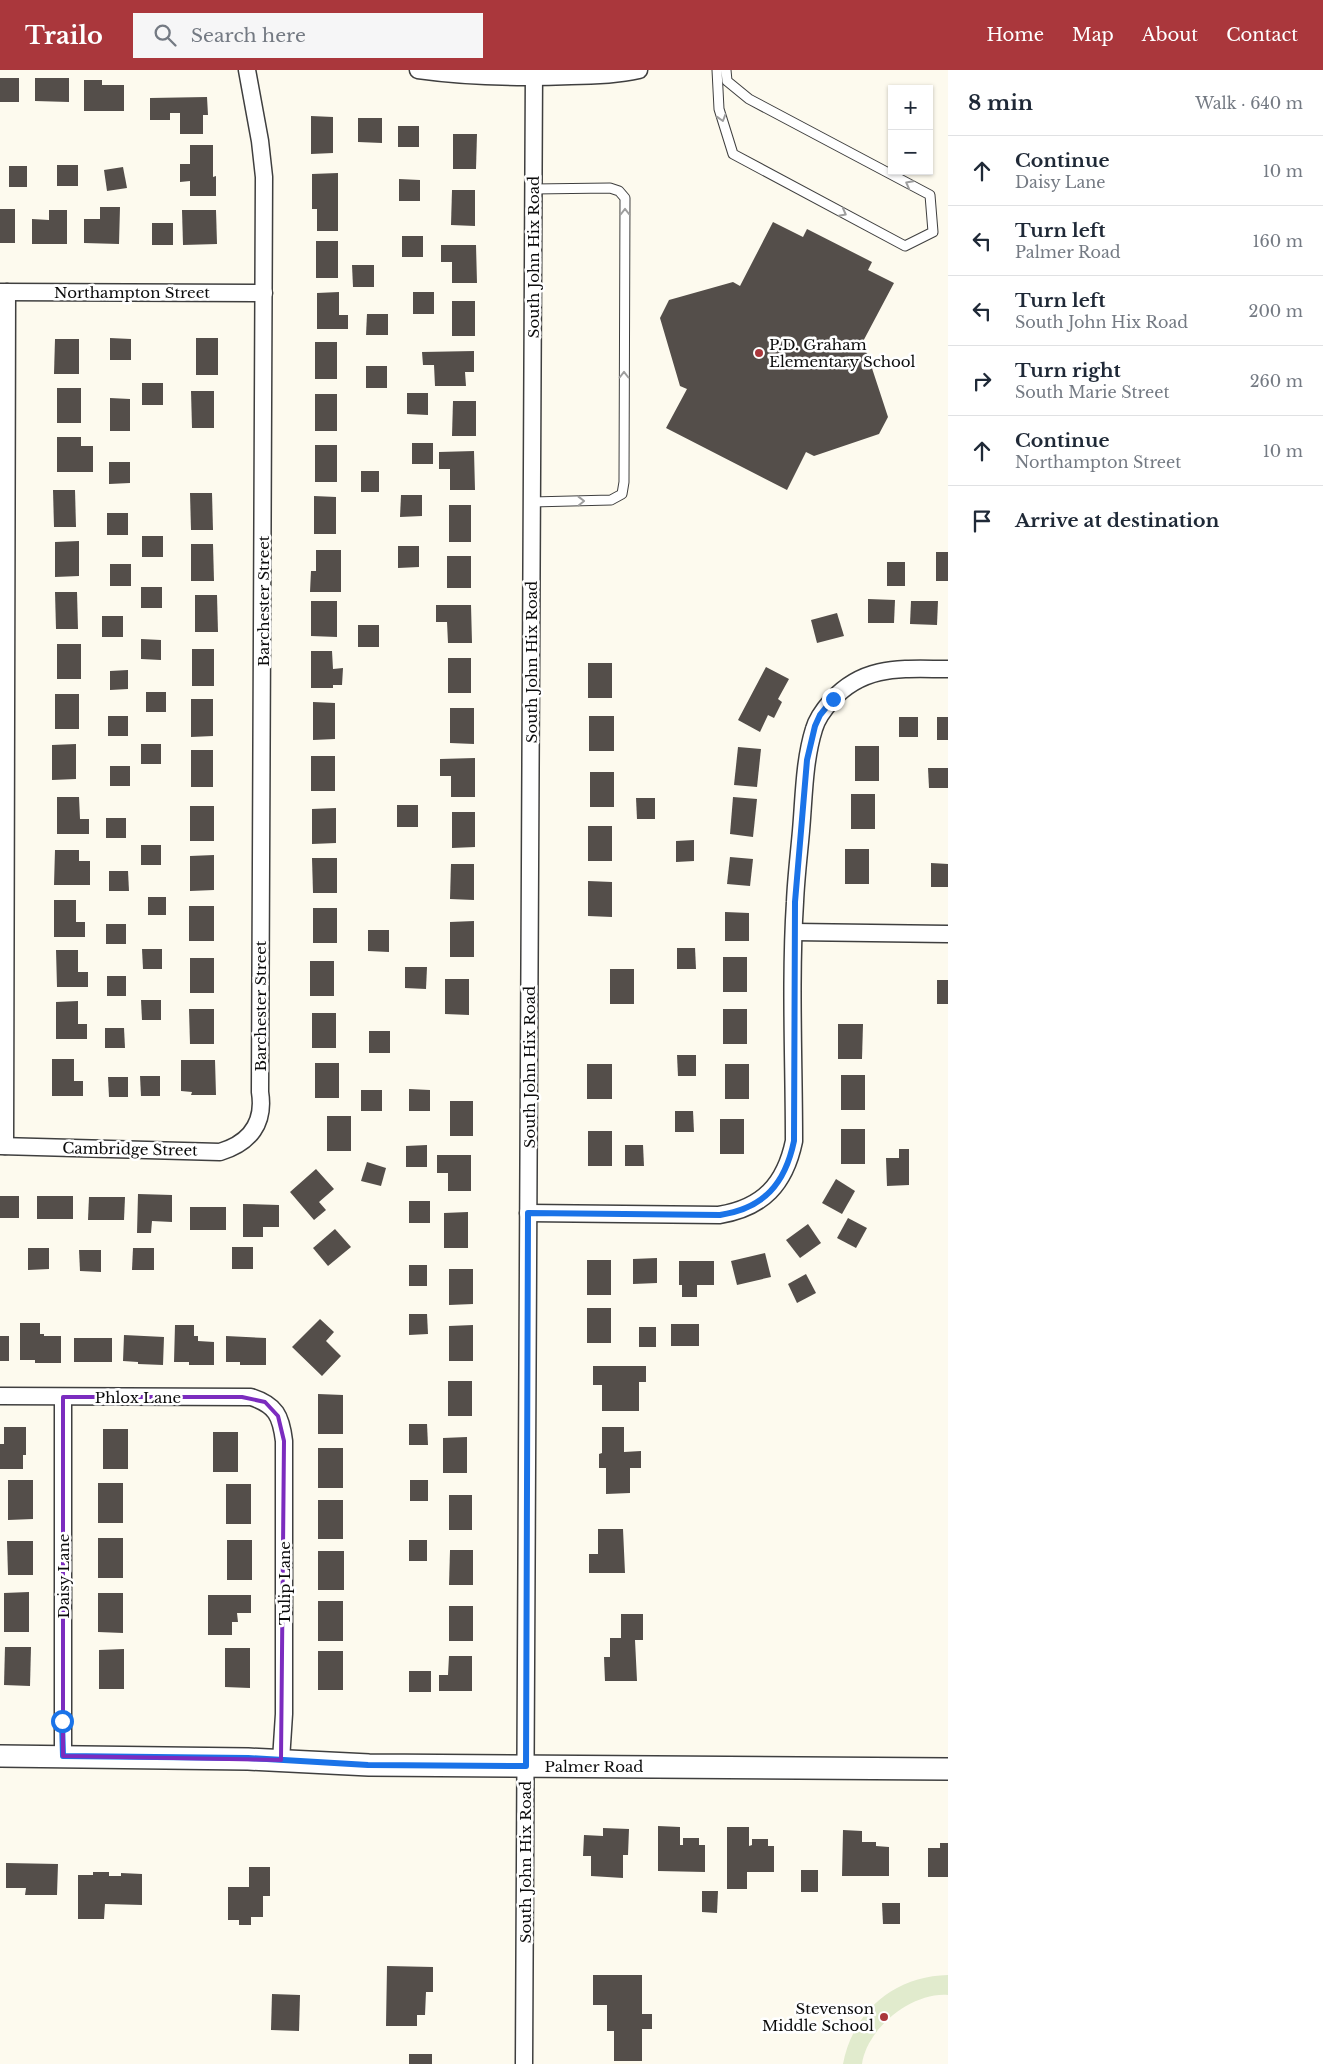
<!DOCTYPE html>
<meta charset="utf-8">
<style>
:root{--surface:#fff;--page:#f6f6f7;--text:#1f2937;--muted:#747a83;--line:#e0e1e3;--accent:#aa373c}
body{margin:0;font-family:"Libre Baskerville",serif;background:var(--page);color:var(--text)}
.controls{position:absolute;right:15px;top:15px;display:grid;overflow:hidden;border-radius:0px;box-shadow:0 1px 4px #0004}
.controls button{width:45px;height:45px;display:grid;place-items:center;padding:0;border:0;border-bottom:1px solid var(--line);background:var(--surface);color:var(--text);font:25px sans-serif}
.stop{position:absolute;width:15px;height:15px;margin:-11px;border:4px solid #1a73e8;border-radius:50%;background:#fff}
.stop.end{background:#1a73e8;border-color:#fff;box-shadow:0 1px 5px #0008}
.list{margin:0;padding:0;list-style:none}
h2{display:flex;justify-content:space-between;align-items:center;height:65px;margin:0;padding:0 20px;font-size:21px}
h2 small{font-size:16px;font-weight:400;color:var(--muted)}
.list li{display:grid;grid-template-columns:32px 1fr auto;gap:15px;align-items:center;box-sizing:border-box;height:70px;padding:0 20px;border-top:1px solid var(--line)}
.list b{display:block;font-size:19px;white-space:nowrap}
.list p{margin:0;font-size:16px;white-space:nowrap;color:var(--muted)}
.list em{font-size:16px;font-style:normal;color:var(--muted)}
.icon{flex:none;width:28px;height:28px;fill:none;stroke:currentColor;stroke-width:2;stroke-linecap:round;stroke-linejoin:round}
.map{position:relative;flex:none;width:948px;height:1994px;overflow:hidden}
header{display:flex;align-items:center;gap:30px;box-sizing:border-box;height:70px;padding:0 25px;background:var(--accent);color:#fff}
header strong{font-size:24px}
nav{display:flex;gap:28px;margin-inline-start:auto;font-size:18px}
.search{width:350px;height:45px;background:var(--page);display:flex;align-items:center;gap:12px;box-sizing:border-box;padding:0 18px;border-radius:0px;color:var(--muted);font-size:19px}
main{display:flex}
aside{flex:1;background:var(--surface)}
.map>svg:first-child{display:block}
</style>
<header>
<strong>Trailo</strong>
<div class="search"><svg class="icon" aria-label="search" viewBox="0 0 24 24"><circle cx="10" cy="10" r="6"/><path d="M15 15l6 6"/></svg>Search here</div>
<nav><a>Home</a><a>Map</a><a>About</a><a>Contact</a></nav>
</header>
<main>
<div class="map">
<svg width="948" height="1994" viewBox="0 0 948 1994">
<rect width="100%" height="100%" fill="#fdfaee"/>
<path fill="#e1ebcd" d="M948,1905V1925C912,1922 867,1958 862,1994H843C853,1941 895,1906 948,1905Z"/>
<g fill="#544e4a">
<rect x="0" y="8" width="19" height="24"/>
<path d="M35,8H69V32L35,31Z"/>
<path d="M84,10H102V15H124V41H84Z"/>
<path d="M207,27L208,45H203V64H180V43H170V50H150V28Z"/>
<path d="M311,46L333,47V83L311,84Z"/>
<path d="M358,48H382V73L358,72Z"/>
<rect x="398" y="56" width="21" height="21"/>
<path d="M453,64H477L476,99H453Z"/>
<path d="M190,75H213V107L216,106V126H190V111L180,112V94H190Z"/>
<rect x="57" y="95" width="21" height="21"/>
<rect x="9" y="96" width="18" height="21"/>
<path d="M123,97L127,118L107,121L104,100Z"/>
<path d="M338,103V161H317V139H312V104Z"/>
<path d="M399,109L420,110V131H399Z"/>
<path d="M452,120H475V156L451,155Z"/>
<path d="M100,137H120L119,174L84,173V149H100Z"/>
<rect x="0" y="139" width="15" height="34"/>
<path d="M49,140H67V174H32V149L49,150Z"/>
<path d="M182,140H216L217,174L183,175Z"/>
<path d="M773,152L803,167L807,159L872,192L868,200L894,213L859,279L867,283L888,347L879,364L814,386L806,382L787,420L666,358L687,319L680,316L660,248L669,230L733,212L740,216Z"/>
<rect x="152" y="153" width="21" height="22"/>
<rect x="402" y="166" width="21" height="21"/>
<rect x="316" y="171" width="22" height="37"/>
<path d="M441,175H476L477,213H452V192H441Z"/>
<path d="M352,195H374V217H353Z"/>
<path d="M339,222V245H348V259H317V223Z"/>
<rect x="413" y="222" width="21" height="22"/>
<rect x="452" y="231" width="23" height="35"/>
<path d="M367,244H388V265H366Z"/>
<path d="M110,268L131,269V290H110Z"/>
<rect x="196" y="268" width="22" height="37"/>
<path d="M55,269H79V304H54Z"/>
<rect x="315" y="272" width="22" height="37"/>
<path d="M474,281V302H465L466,316H435L434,295H423L422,282Z"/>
<rect x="366" y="296" width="21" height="22"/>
<rect x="142" y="313" width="21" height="22"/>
<rect x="57" y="318" width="24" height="35"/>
<path d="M191,321H214V358H192Z"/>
<path d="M407,323H428V345L407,344Z"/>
<rect x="315" y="324" width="22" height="37"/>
<path d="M110,328L130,329V361H110Z"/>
<path d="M453,331H476V366H452Z"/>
<path d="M57,367H81V376H93V402H57Z"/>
<rect x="412" y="373" width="21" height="21"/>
<rect x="315" y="375" width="22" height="37"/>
<path d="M474,381L475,420H450V399H439V382Z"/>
<path d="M109,392H130V413L109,414Z"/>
<rect x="361" y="401" width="18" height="21"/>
<path d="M53,420H75L76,457H54Z"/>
<path d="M190,423H212L213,460H191Z"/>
<path d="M401,425H422V446L400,447Z"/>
<path d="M314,426L336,427V464H314Z"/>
<rect x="449" y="435" width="22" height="37"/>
<rect x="107" y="443" width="21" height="22"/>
<rect x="142" y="466" width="21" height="21"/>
<path d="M79,471V506L55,507V472Z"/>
<path d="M191,474H213L214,511H191Z"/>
<path d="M398,476H419V497L398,498Z"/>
<path d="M316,480H341V522H310L311,501H316Z"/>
<rect x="936" y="482" width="12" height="29"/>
<rect x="447" y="486" width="24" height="32"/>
<rect x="887" y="492" width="18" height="24"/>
<rect x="110" y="494" width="21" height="22"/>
<rect x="141" y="517" width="21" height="21"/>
<path d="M55,522H77L78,559H56Z"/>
<path d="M195,525H217L218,562H195Z"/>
<path d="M868,529L895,530L894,553H868Z"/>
<path d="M311,531H337V567L311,566Z"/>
<path d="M911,531H938L937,555L910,554Z"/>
<path d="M436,535H471L472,573H448L447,552H436Z"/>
<path d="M837,543L844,566L817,573L811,550Z"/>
<rect x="102" y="546" width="21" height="21"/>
<rect x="358" y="555" width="21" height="22"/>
<path d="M141,569L161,570V590L141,589Z"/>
<rect x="57" y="574" width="24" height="35"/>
<rect x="192" y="579" width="22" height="37"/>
<path d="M311,581H332L333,599L343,598L342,615H333V618H311Z"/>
<rect x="448" y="588" width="23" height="35"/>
<rect x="588" y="593" width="24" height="35"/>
<path d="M766,597L789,609L778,629L782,632L774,648L768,645L760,662L738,650Z"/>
<path d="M128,600V619L110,620V601Z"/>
<rect x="146" y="622" width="20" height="20"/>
<rect x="55" y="624" width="24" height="35"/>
<path d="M191,629H213V666L191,667Z"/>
<path d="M313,632L335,633V669L313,670Z"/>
<path d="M450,638H474V674L450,673Z"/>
<rect x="108" y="646" width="20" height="20"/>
<rect x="589" y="646" width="25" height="35"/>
<rect x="899" y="647" width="19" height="20"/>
<rect x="937" y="647" width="11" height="23"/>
<path d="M76,674V709L52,710V675Z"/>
<rect x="141" y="674" width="20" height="20"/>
<rect x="855" y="676" width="24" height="35"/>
<path d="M738,677L761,679L757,717L734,715Z"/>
<rect x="191" y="680" width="22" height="37"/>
<rect x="311" y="686" width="24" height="35"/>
<path d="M475,688V727H451V706H440V689Z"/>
<rect x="110" y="696" width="20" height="20"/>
<path d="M928,698H948V718H929Z"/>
<rect x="590" y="702" width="24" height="35"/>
<rect x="851" y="724" width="24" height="35"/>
<path d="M57,727H79L80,749H89V764H57Z"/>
<path d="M733,727L757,729L753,767L730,764Z"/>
<path d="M636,728H655V749H637Z"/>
<rect x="397" y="735" width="21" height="22"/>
<rect x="190" y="736" width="24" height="35"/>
<path d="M336,738V773L312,774V739Z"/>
<path d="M452,742H475V777L452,778Z"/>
<rect x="106" y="748" width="20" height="20"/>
<rect x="588" y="756" width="24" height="35"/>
<path d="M694,770V791L676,792V771Z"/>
<rect x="141" y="775" width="20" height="20"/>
<rect x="845" y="779" width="24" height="35"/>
<path d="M55,780H79V791H90V815H54Z"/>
<path d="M214,785V820L190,821V786Z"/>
<path d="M730,787L753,789L750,816L727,814Z"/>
<path d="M312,788H337V823H313Z"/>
<path d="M931,793L948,794V817H931Z"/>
<path d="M451,794H474V830L450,829Z"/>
<path d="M109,801H128L129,821H109Z"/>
<path d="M588,811L612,812V847L588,846Z"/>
<rect x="148" y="827" width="18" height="18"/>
<path d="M54,830H76V852H85V867H54Z"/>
<rect x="189" y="836" width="25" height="35"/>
<rect x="313" y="838" width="24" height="35"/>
<path d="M725,842L749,843V871H725Z"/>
<path d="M474,851V887H450V852Z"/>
<rect x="106" y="854" width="20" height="20"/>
<path d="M368,860H389V882L368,881Z"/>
<path d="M677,878H695L696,899H677Z"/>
<path d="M142,879H162V899H143Z"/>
<path d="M56,880H78V902H88V917H57Z"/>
<rect x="723" y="887" width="24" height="35"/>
<rect x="190" y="888" width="24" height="35"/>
<rect x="310" y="891" width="24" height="35"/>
<path d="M405,897H427L426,919L405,918Z"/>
<rect x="610" y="899" width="24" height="35"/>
<rect x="107" y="906" width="19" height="20"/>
<path d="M445,909H469V945L445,944Z"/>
<rect x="937" y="910" width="11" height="24"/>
<path d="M141,930H161V950H142Z"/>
<path d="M78,931V954H87V969H56V932Z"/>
<path d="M189,939H214V974H190Z"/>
<rect x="723" y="939" width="24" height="35"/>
<rect x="312" y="943" width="24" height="35"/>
<path d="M838,954H863L862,989H838Z"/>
<path d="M105,958H124L125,978H105Z"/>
<rect x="369" y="961" width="21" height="22"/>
<path d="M677,985H696V1006H678Z"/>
<path d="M52,989H74V1011H83V1026H52Z"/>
<path d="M181,990H215L216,1025H191L192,1022L181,1021Z"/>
<rect x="315" y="993" width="24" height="35"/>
<rect x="587" y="994" width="25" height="35"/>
<rect x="725" y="994" width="24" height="35"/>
<rect x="841" y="1005" width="24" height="35"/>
<path d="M140,1006H160V1026H141Z"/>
<path d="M108,1007H128V1027H109Z"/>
<path d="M409,1019L430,1020V1041H409Z"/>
<rect x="361" y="1020" width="21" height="21"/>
<rect x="450" y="1031" width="23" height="35"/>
<path d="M675,1041H693L694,1062H675Z"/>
<rect x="327" y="1046" width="24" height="35"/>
<rect x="720" y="1049" width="24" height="35"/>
<rect x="841" y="1059" width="24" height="35"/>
<rect x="588" y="1061" width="24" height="35"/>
<path d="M427,1075V1097H406V1076Z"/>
<path d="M625,1075H643L644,1096H625Z"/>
<path d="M899,1079H909V1115L887,1116L886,1088H899Z"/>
<path d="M437,1085H471V1121H448V1103H437Z"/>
<path d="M367,1092L386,1098L381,1116L361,1111Z"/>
<path d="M316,1099L334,1119L319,1132L326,1140L314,1150L290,1122Z"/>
<path d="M836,1109L855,1121L842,1144L822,1133Z"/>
<path d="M138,1124L172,1125V1152L152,1151L151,1163H137Z"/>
<rect x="0" y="1126" width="19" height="22"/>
<rect x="37" y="1126" width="36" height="23"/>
<path d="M89,1127H125L124,1150H88Z"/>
<rect x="409" y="1131" width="21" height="22"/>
<path d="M243,1134L279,1135V1157H263V1167H243Z"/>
<rect x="190" y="1137" width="36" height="23"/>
<path d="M468,1142V1178H444V1143Z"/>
<path d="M848,1148L867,1158L856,1178L837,1168Z"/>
<path d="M808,1154L821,1173L800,1188L786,1170Z"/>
<path d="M335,1159L351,1177L328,1196L313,1178Z"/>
<rect x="232" y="1177" width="21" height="22"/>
<path d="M28,1178H49V1199L28,1200Z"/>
<path d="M133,1178H154V1200H132Z"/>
<path d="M79,1180H101V1202L80,1201Z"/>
<path d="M765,1183L771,1207L737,1215L731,1191Z"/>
<path d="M657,1188V1213L633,1214V1189Z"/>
<rect x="587" y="1190" width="24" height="35"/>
<path d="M679,1191H714V1215H697V1227H682V1215H679Z"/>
<rect x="409" y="1195" width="18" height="21"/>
<path d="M449,1199H473V1234L449,1235Z"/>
<path d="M806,1204L816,1223L797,1233L788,1214Z"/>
<rect x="587" y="1238" width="24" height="35"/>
<path d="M409,1244H427L428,1264L409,1265Z"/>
<path d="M320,1249L334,1262L326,1271L341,1286L322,1306L292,1277Z"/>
<path d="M20,1253H40V1264H44V1266H61V1293H35V1290H20Z"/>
<rect x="671" y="1254" width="28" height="22"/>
<path d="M175,1255H194V1266H198V1271L214,1272V1295H189V1292H174Z"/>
<path d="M473,1255V1291H449V1256Z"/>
<rect x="639" y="1257" width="17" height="20"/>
<path d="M124,1265L164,1267L163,1295L138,1294V1292L123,1291Z"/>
<rect x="0" y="1266" width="9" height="25"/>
<path d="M226,1266L266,1268V1295H240V1292H226Z"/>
<rect x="74" y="1268" width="38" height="24"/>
<path d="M593,1296H646V1312H639V1341H602V1315H593Z"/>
<rect x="448" y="1311" width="24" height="35"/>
<path d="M318,1324L343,1325V1364H318Z"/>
<path d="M409,1354H427L428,1375H409Z"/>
<path d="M4,1357H26V1385H23V1399H0V1374H4Z"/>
<path d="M602,1357H624V1382L641,1381V1398H630V1423L606,1424V1398H599V1384L602,1383Z"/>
<rect x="103" y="1359" width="25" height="40"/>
<rect x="213" y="1362" width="25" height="40"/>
<path d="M467,1367V1403H443V1368Z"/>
<rect x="318" y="1378" width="25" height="40"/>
<path d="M8,1410H33V1449L8,1450Z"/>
<rect x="410" y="1410" width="18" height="21"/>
<rect x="98" y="1413" width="25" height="40"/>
<rect x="226" y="1414" width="25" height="40"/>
<rect x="449" y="1425" width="23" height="35"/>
<rect x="318" y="1430" width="25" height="39"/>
<path d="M598,1459H623L625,1503H589V1484H598Z"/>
<rect x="98" y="1468" width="25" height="40"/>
<rect x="227" y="1470" width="25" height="40"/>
<rect x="409" y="1470" width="18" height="21"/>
<path d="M7,1471H33V1505H8Z"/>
<path d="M450,1480H473V1515H449Z"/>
<rect x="318" y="1481" width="26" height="39"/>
<path d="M29,1522V1562H4V1523Z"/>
<path d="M98,1523H123V1563L98,1562Z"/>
<path d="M208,1525H251V1543H237L238,1552H232V1565H208Z"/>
<rect x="318" y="1531" width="25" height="40"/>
<rect x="449" y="1536" width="24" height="35"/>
<path d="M621,1544H643V1570H635L637,1611H605L604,1587H610V1568H621Z"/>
<path d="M5,1577H31L30,1616L4,1615Z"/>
<path d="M225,1578H250V1618L225,1617Z"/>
<path d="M124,1579V1619H99V1580Z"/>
<rect x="318" y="1581" width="25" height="39"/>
<path d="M449,1586H472V1621H439V1605H448Z"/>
<rect x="409" y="1601" width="22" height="21"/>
<path d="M658,1756L680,1757V1775H683V1768H699V1775H705V1802L658,1801Z"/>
<path d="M727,1757H749V1776L752,1775V1769H768V1776H774V1802H747V1819H727Z"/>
<path d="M603,1758L629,1759L628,1785H623V1808L591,1806V1786H583L584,1765L603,1766Z"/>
<path d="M843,1760L862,1761V1772H876V1776L889,1777V1806H842Z"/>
<path d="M940,1773H948V1807H928V1778H940Z"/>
<path d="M6,1793L58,1794L57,1825H25L26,1818H6Z"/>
<path d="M249,1797H270V1826H263V1847H251V1855H239V1850H228V1817H249Z"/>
<rect x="801" y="1800" width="17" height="22"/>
<path d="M93,1802H109V1806H121V1803L142,1804V1835L105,1834L104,1849H78V1805H93Z"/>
<path d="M702,1821H718L717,1843L702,1842Z"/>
<path d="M882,1833H900V1854H883Z"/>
<path d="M387,1896L433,1897V1922H426L425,1945H417V1956H386Z"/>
<path d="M593,1905H642V1944H652V1959H642V1991H614V1961H607V1935H593Z"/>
<path d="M272,1924L300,1925L299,1961L271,1960Z"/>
<rect x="409" y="1984" width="23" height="10"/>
</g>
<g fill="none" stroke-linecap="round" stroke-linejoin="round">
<g stroke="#3f3f3f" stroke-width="11">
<g id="service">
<path d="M717,0L719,39L733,84L905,176L933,162L930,125L749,29L727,11L726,0"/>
<path d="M532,432L611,430L622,424L624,412L625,128L619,121L610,118L533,119"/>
</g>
</g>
<g stroke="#3f3f3f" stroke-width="19">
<g id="minor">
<path d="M418,0C468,7 520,8 571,6C594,6 616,5 639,0"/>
<path d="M0,222L264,223"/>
<path d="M794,862L948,864"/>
<path d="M0,1076L220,1082C250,1073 265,1053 260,1022L264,107L260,71L247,0"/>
<path d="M5,1076L7,222"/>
<path d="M528,1143L719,1145C763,1138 785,1114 794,1071C794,993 790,910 795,832C796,808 799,784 801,761C804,727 804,691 814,659C817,648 824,639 832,630C865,594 903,599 948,599"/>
<path d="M0,1326L251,1327C276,1335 281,1346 284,1371V1644L281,1690"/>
<path d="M63,1327V1686"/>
<path d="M524,1994L534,0"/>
</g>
</g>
<g stroke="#3f3f3f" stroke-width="24">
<path id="tertiary" d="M0,1686L248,1689L369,1695L948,1699"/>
</g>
<use href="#service" stroke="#fff" stroke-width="9"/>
<use href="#minor" stroke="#fff" stroke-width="16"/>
<use href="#tertiary" stroke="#fff" stroke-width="21"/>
</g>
<defs><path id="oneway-chevron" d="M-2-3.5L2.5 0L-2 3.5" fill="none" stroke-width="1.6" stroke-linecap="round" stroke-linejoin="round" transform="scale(1.25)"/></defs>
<g stroke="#9e9e9e">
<use href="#oneway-chevron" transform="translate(722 48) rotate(73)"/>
<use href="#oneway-chevron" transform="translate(909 114) rotate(-152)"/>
<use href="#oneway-chevron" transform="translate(625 142) rotate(-90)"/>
<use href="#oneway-chevron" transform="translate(843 143) rotate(28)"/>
<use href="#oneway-chevron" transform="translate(624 305) rotate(-90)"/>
<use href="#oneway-chevron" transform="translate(581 431) rotate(-1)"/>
</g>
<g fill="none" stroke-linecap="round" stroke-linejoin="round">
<path stroke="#1a73e8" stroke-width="6" d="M62,1651L63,1686L248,1688L368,1695L526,1696L528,1143L720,1145C764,1138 785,1114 794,1071L795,832L807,690L815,656L820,645L833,629"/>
</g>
<path fill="none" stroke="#7b2cbf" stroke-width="4" stroke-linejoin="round" d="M63,1327H242L265,1332L278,1346L284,1371L281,1690L63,1686Z"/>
<g fill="#aa373c" stroke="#fff" stroke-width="2">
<circle cx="759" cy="283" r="5"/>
<circle cx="884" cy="1947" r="5"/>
</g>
<g text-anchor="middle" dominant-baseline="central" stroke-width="5" stroke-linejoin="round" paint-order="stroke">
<g font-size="15" fill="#0c0c0c" stroke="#fff">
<text transform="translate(533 187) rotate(-90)">South John Hix Road</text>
<text x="132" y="222">Northampton Street</text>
<text transform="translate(263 531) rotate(-90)">Barchester Street</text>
<text transform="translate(531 592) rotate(-90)">South John Hix Road</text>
<text transform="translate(260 936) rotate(-90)">Barchester Street</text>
<text transform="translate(529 997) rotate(-90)">South John Hix Road</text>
<text transform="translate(130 1079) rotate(1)">Cambridge Street</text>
<text x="138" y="1327">Phlox Lane</text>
<text transform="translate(63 1506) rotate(-90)">Daisy Lane</text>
<text transform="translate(284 1513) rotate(-90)">Tulip Lane</text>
<text x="594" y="1696">Palmer Road</text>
<text transform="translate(525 1792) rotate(-90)">South John Hix Road</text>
</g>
<g font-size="15" fill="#0c0c0c" stroke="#fff" text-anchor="start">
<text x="769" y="274">P.D. Graham<tspan x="769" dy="17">Elementary School</tspan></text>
<text x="874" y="1938" text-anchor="end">Stevenson<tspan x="874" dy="17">Middle School</tspan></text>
</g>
</g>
</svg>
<div class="controls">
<button>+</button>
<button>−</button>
</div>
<div class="stop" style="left:62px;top:1651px"></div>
<div class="stop end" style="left:833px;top:629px"></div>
</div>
<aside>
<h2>8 min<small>Walk · 640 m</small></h2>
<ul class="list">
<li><svg class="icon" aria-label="ahead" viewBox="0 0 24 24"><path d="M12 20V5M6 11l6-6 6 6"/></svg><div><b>Continue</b><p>Daisy Lane</p></div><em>10 m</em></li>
<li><svg class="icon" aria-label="left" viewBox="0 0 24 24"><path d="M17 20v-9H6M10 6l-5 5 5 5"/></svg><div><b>Turn left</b><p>Palmer Road</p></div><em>160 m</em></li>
<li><svg class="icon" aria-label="left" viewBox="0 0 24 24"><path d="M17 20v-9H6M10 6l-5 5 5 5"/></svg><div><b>Turn left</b><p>South John Hix Road</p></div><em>200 m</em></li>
<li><svg class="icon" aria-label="right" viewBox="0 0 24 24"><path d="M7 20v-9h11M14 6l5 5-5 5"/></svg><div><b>Turn right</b><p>South Marie Street</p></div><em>260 m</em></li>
<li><svg class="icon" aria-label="ahead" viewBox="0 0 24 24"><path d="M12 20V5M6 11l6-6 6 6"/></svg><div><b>Continue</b><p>Northampton Street</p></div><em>10 m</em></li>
<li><svg class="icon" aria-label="arrive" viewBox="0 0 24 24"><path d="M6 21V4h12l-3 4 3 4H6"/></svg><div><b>Arrive at destination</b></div></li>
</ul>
</aside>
</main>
